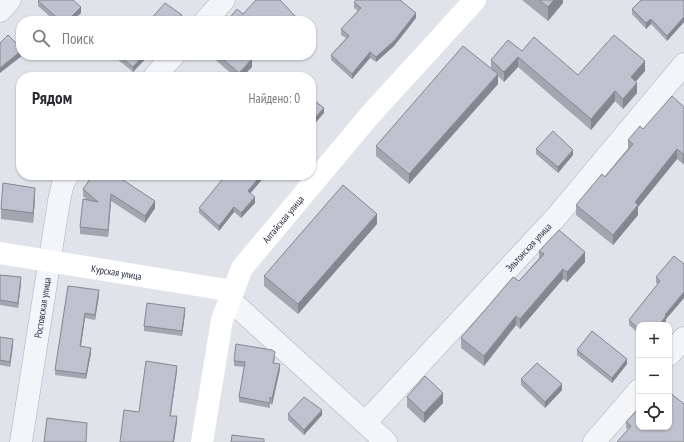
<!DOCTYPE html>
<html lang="ru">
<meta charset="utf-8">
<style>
:root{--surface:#fff;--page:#f7f7f7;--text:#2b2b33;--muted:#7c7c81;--line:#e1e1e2}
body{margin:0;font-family:"PT Sans Narrow",sans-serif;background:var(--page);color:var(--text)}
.controls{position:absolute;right:12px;bottom:12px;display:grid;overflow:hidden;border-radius:8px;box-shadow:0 1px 3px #0004}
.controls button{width:36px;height:36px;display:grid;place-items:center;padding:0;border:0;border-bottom:1px solid var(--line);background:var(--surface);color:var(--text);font:20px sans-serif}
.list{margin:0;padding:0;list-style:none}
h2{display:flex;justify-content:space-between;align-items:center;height:52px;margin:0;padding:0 16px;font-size:17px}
h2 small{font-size:13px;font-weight:400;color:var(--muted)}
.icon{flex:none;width:22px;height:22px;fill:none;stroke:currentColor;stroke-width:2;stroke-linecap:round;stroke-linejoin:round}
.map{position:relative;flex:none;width:684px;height:442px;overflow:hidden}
.search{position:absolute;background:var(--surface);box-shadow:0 1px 3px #0004;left:16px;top:16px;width:300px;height:44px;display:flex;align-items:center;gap:10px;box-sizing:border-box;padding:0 14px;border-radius:16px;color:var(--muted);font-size:15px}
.panel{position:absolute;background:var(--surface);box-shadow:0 1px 3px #0004;left:16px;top:72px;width:300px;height:108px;border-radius:16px}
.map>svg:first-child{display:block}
</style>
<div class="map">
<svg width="684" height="442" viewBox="0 0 684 442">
<rect width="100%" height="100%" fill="#e1e3eb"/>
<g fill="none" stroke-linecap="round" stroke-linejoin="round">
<g stroke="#aaacb9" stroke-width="23">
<g id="street">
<path d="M0,11L10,0"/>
<path d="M205,21L224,0"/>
<path d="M154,77L174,55"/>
<path d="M230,300L386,442"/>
<path d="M669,355L684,338"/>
<path id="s1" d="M365,423L557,216L684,64"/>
<path id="s2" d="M21,442L59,201L63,183L68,175"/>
<path d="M594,442L639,390"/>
</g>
</g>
<use href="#street" stroke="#f4f5f9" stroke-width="22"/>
<g stroke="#fff" stroke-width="22">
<path id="s3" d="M0,253L233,291"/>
<path id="s4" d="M202,442L222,320L242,268L370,115L475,0"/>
</g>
</g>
<g fill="#a3a6b1">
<path d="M522,0H563V3L548,21Z"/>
<path d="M684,0V22L667,41L651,24L646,29L632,14V9Z"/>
<path d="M38,1L81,13L72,21H55L38,6Z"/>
<path d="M354,2L416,18L394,46L376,62L370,58L352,79L331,60V55L346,38L341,35V29L358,11L354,8Z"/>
<path d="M522,51L578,75L645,71L636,81L637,93L623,109L615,101L591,130L518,67L504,82L498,76V84L409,184L376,156V146L491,69V60Z"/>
<path d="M112,55H149L133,72Z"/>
<path d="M210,55H253L250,57L252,67L242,77H235Z"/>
<path d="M684,107L683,164L677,159L638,207V215L613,245L576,215V205L605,177L628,149V140L643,129Z"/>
<path d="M536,149L573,155L558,173L536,154Z"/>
<path d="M93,175L155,208L145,223L111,201L108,237L80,234V227L87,200L83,196V189Z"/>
<path d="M235,175H266L250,193L255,203L241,218L234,212L219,231L199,213V208L233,178Z"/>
<path d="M35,198L33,223L1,219V209Z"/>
<path d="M377,224L298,314L264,286V276Z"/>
<path d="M539,251L585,262L567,282L563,279L520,329L516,325L484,366L461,348V338L519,281L539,258Z"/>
<path d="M684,264V298L666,319V322L639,325V334L629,325V320L658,284L656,283V277Z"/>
<path d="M0,275L21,283L18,308L0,305Z"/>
<path d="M68,286L99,295L95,320L85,318L81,346L91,353L86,379L55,375V370Z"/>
<path d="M185,313L182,336L144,331V326Z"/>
<path d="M0,337L13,345L10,367L0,365Z"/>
<path d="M577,350L627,364L612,383L577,355Z"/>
<path d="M275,357L274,363L280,369L272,405L270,403V408L239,402V397L244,367L234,366V361Z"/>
<path d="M521,379L562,390L545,408L521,385Z"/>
<path d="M407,397L443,403L424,423L407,407Z"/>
<path d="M684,404L628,429L626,428V422Z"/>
<path d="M288,414L322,415L304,435L288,420Z"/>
</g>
<g fill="#858790">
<path d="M554,0H563V3L548,21V7Z"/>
<path d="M81,7V13L72,21H67Z"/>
<path d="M416,13V18L394,46L376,62V57Z"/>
<path d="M182,15V20L181,21H176Z"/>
<path d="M295,16V21H290Z"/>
<path d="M684,17V22L667,41V36Z"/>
<path d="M651,19V24L646,29V23Z"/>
<path d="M21,51V55H23L0,73V68Z"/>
<path d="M370,52V58L352,79V74Z"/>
<path d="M144,55H149L133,72V67Z"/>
<path d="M246,55H253L246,61Z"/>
<path d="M518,57V67L504,82V72Z"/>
<path d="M252,59V67L242,77H239V73Z"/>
<path d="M645,61V71L631,87V77Z"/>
<path d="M498,74V84L409,184V174Z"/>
<path d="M637,83V93L623,109V99Z"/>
<path d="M615,91V101L591,130V119Z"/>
<path d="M324,108V113L311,128V122Z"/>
<path d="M677,149V159L638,207V215L613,245V235L635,202Z"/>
<path d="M573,150V155L558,173V167Z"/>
<path d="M683,154H684V163L683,164Z"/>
<path d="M261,175H266L248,196V191Z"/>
<path d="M35,188V198L33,223V213Z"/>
<path d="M111,194V201L108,237V230Z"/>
<path d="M255,197V203L241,218V213Z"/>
<path d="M155,201V208L145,223V216Z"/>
<path d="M234,207V212L219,231V226Z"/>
<path d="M377,214V224L298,314V304Z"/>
<path d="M585,252V262L567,282V272Z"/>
<path d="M563,269V279L520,329V319Z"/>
<path d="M21,277V283L18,308V303Z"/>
<path d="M99,290V295L95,320V315Z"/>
<path d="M684,292V298L666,319V322L663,325H659L665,315Z"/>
<path d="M185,308V313L182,336V331Z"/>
<path d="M85,313V318L80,351V346Z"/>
<path d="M516,316V325L484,366V356Z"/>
<path d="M13,339V345L10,367V362Z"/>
<path d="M91,348V353L86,379V374Z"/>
<path d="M627,359V364L612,383V378Z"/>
<path d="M280,364V369L272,405V399Z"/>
<path d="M177,366V371L170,421V416Z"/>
<path d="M562,384V390L545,408V402Z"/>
<path d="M443,393V403L424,423V413Z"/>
<path d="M322,410V415L304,435V430Z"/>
<path d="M177,416V422L174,442H173Z"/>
</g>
<g fill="#bec1ce" stroke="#858790">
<path d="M39,0H73L81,7L67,21H61L38,1Z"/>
<path d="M256,0H280L295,16L290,21H227L237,9L243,14Z"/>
<path d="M356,0H400L416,13L394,41L376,57L370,52L352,74L331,55L349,36L341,29L361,8L354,2Z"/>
<path d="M539,0H554L548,7Z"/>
<path d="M641,0H684V17L667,36L651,19L646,23L632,9Z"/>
<path d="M165,3L182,15L176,21H149Z"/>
<path d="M8,35L21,48V51L0,68V43Z"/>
<path d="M614,35L645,61L631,77L637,83L623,99L615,91L591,119L518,57L504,72L491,60L508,40L522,51L534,37L578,75Z"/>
<path d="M463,46L498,74L409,174L376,146Z"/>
<path d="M118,55H144L133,67Z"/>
<path d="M218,55H247L252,59L239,73Z"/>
<path d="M88,74L91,77H85Z"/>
<path d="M672,96L684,107V154H683L677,149L635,202L638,205L613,235L576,205L602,174L605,177L633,144L628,140L640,126L643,129Z"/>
<path d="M311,98L324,108L311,122Z"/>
<path d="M553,131L573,150L558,167L536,149Z"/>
<path d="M93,175H117L123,180L155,201L145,216L111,194L108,230L80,227L83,199L98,202L83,189Z"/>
<path d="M226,175H230L233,178L235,175H261L248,191L255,197L241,213L234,207L219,226L199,208Z"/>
<path d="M3,183L35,188L33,213L1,209Z"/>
<path d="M343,185L377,214L298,304L264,276Z"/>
<path d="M559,230L585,252L567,272L563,269L520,319L516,316L484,356L461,338L513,277L519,281L544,254L539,251Z"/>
<path d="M674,256L684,264V292L665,315L666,316L659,325H639V329L629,320L660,281L656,277Z"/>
<path d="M0,275L21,277L18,303L0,300Z"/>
<path d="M68,286L99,290L95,315L85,313L80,346L91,348L86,374L55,370Z"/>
<path d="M147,303L185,308L182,331L144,326Z"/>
<path d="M592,331L627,359L612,378L577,350Z"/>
<path d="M0,337L13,339L10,362L0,360Z"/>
<path d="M236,344L272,350L275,352L273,363L280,364L272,399L270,397V403L239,397L245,362L234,361Z"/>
<path d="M146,361L177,366L170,416H177L173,442H120L124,410L139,412Z"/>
<path d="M537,363L562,384L545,402L521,379Z"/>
<path d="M425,376L443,393L424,413L407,397Z"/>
<path d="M669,392L684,404V442H617L631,426L626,422L639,408V427H669Z"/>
<path d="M304,397L322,410L304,430L288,414Z"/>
<path d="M47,418L87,423L86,442H44Z"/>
<path d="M232,435L264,439V442H231Z"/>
</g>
<g text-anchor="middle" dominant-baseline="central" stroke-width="4" stroke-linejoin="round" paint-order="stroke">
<g font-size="10" fill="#282d44" stroke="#f1f2f8">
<text stroke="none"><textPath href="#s4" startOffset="243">Алтайская улица</textPath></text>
<text stroke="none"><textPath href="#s1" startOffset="240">Эльтонская улица</textPath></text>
<text stroke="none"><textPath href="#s3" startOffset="118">Курская улица</textPath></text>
<text stroke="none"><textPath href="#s2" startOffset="136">Ростовская улица</textPath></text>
</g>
</g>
</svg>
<div class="controls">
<button>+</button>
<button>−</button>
<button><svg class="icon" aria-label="locate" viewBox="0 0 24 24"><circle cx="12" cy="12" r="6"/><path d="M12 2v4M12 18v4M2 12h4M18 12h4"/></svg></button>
</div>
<div class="search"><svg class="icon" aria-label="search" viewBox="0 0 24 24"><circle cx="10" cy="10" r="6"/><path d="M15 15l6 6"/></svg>Поиск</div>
<section class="panel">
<h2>Рядом<small>Найдено: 0</small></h2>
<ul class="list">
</ul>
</section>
</div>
